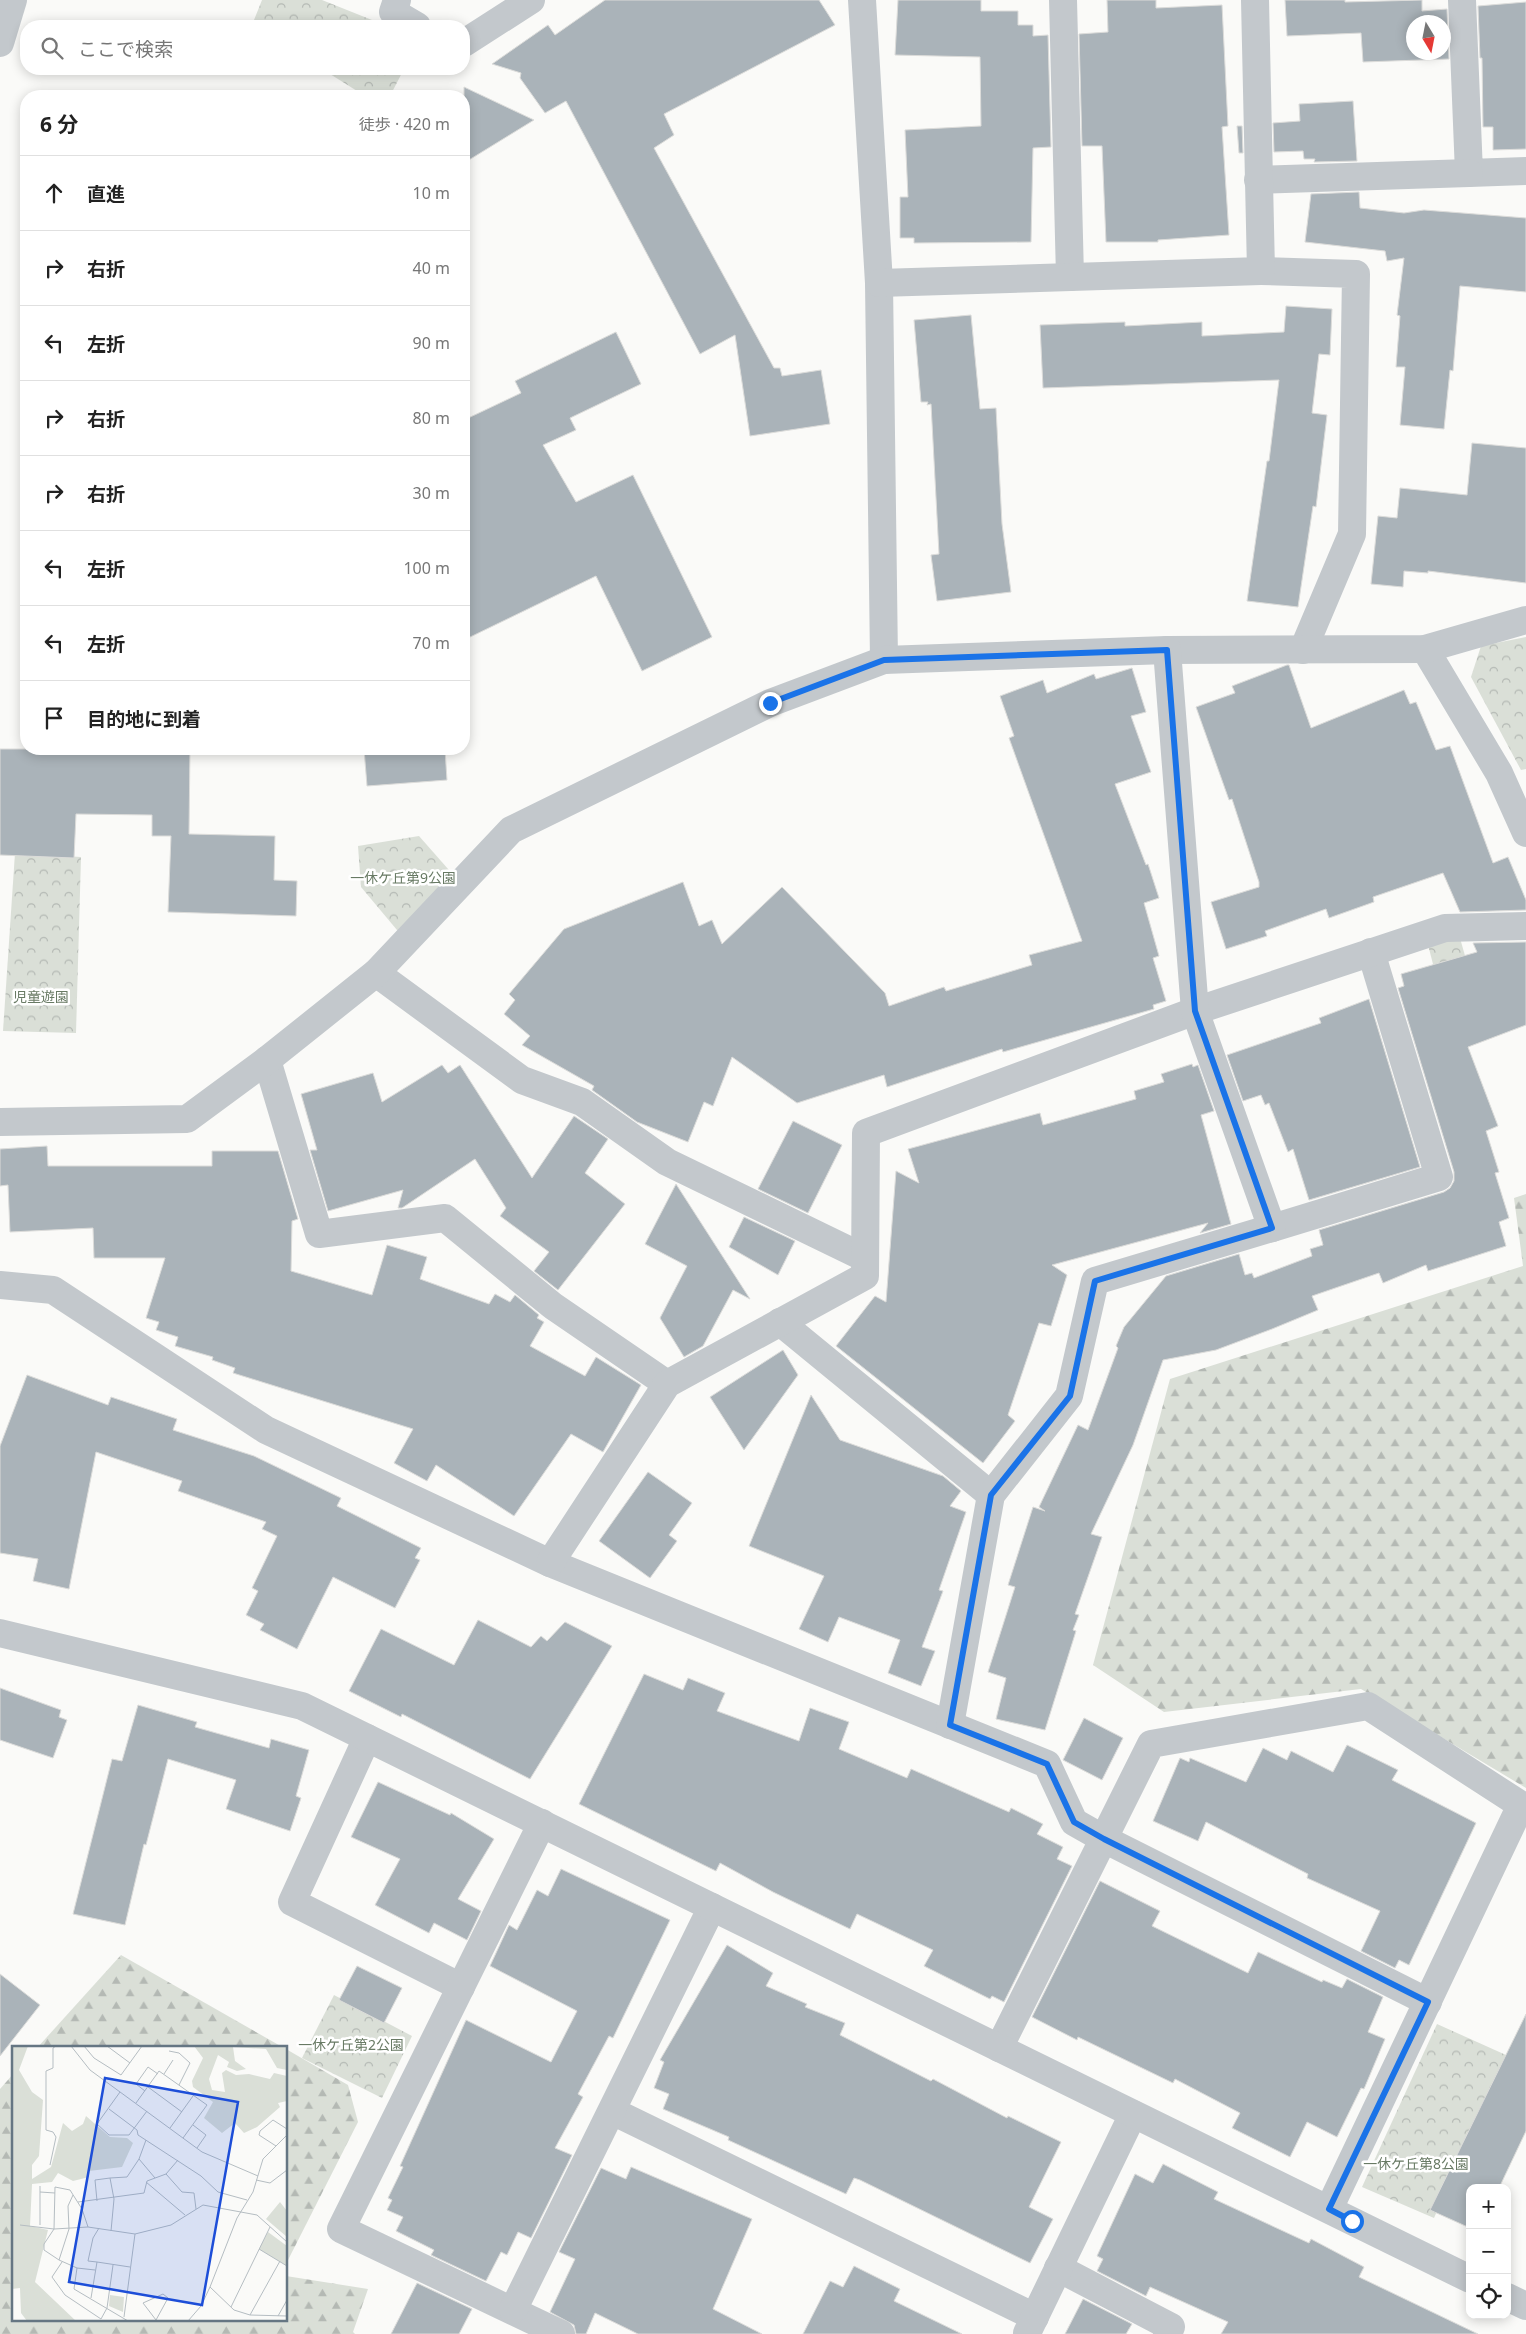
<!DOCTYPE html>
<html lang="ja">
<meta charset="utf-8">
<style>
:root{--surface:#fff;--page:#f2f2f2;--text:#222;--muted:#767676;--line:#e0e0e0}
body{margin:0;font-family:"Noto Sans","Noto Sans JP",sans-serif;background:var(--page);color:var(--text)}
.controls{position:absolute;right:15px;bottom:15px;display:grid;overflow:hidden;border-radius:10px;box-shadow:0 2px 12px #0003}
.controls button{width:45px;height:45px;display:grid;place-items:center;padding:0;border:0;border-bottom:1px solid var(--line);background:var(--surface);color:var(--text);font:25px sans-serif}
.compass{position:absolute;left:1406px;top:15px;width:45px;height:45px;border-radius:50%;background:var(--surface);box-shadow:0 2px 12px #0003;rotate:170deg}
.stop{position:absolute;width:15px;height:15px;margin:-11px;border:4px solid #1a73e8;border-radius:50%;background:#fff}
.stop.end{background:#1a73e8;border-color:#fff;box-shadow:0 1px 5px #0008}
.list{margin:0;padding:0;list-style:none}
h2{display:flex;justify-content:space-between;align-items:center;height:65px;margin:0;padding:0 20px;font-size:21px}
h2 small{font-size:16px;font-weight:400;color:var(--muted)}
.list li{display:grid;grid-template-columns:32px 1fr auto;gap:15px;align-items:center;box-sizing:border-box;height:75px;padding:0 20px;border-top:1px solid var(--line)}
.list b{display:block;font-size:19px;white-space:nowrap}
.list em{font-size:16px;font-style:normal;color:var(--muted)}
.icon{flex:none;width:28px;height:28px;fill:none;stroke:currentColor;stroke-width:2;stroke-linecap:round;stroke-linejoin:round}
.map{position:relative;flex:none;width:1526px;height:2334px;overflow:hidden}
.search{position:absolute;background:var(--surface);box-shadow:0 2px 12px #0003;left:20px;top:20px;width:450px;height:55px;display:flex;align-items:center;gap:12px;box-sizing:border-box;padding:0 18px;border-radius:20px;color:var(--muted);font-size:19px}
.panel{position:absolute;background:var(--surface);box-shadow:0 2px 12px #0003;left:20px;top:90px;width:450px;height:665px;border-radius:20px}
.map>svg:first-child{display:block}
</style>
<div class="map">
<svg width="1526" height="2334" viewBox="0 0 1526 2334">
<defs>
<pattern id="forest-firs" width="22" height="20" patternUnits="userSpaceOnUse" patternTransform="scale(1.25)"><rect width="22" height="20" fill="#dadfd7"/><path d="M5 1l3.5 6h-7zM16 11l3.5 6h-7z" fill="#b4b9b4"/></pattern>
<pattern id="park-crowns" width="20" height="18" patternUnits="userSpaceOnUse" patternTransform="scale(1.25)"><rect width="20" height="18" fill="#dadfd7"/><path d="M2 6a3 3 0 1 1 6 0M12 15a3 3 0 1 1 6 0" fill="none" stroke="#b4b9b4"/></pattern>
</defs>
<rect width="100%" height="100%" fill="#fafaf8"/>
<g fill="url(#forest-firs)">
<path d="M1526,1194V1788L1361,1689L1164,1712L1093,1665L1170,1379L1523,1266L1514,1198Z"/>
<path d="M121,1955L284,2048H37Z"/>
<path d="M286,2049L348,2085L358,2122L286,2264Z"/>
<path d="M14,2073V2320H286V2276L368,2289L353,2332L355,2334H0V2089Z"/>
</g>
<g fill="url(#park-crowns)">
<path d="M262,0H322L387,26H255L252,25Z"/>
<path d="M322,69H404L390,96H365Z"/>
<path d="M1526,637V769L1521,770L1471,677L1481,646Z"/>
<path d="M419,836L456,878L402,936L361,887L358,846Z"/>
<path d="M15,853L81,857L76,1033L3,1031Z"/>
<path d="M1458,931L1486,1030L1453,1041L1427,941Z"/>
<path d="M334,1995L412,2036L382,2098L302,2058Z"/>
<path d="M1437,2024L1506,2055L1434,2218L1362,2187Z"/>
</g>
<g fill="#aab3b9" stroke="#dcdcda" fill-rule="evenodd">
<path d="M605,0H819L835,25L664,114L674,135L654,148L774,368H780L782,376L821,370L830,424L750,436L735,335L700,354L566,101L545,113L520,78L521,73L492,64L548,25L555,35Z"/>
<path d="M898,0H981V11H1018V25H1033V36L1048,35L1051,147L1033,148L1031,242L914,243V238H900V197H908L905,130L981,126L980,57L895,55Z"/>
<path d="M1107,0H1156V8L1222,5L1228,126L1222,127L1229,235L1158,240V242H1106L1102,146H1082L1079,34L1108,32Z"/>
<path d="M1285,0H1345V2L1422,0V11L1447,9L1449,59L1363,62L1361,33L1287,36ZM1414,22H1444V52H1414Z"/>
<path d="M1526,2V149L1493,150V127H1483L1482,58H1480L1478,6Z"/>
<path d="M464,87L534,120L464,163Z"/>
<path d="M1353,101L1357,161L1314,162L1315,159H1304L1303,151L1274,152L1273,123L1300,121L1299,104Z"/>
<path d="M1237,126H1242L1243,153H1239Z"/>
<path d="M1359,192L1360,208L1404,213L1424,210L1526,218V292L1460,286L1453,371L1450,370L1444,429L1400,425L1405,367H1396L1400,316L1397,315L1404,258L1387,261L1385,251L1305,242L1311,194Z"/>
<path d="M1286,306L1332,309L1330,355L1319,354L1312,413L1327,415L1316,507L1313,506L1298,607L1247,601L1267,461H1269L1279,380L1043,388L1040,325L1125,322V326L1202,322V336L1284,332Z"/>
<path d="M971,315L980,409L996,408L1002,524L1011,592L937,601L931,555L939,554L931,404L927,405L928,402H921L914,320Z"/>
<path d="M616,332L641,384L570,418L576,430L543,445L576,502L633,475L712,637L642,671L596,576L464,640V420L521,393L515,381Z"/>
<path d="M1472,443L1526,448V583L1428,571V573L1404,571L1403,587L1371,584L1378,516L1397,518L1400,488L1467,495Z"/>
<path d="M1287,665H1289L1311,728L1404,690L1410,704L1416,702L1436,750L1450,746L1493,863L1508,857L1526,900V910L1460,912L1443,873L1373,897L1374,902L1329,918L1326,909L1265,931L1267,936L1226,949L1211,902L1259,887V882L1232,799L1229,800L1196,707L1235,693L1232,686Z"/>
<path d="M1132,668L1146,712L1131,716L1151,772L1115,784L1146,865L1148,864L1159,898L1144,903L1159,956L1153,958L1166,1001L1153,1005L1154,1009L1003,1052L1002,1049L887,1087L884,1075L797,1103L732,1057L713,1106L704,1102L688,1142L637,1122L592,1090L594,1086L522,1045L530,1036L504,1014L515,1000L509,994L564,929L683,882L699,926L712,920L722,944L782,887L885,993L889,1006L944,987L946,991L1032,965L1029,955L1082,941L1009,738L1014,736L1000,696L1043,680L1047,693L1094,674L1096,679Z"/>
<path d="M0,749H190L189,834L275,836L274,880L297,881L296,916L168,912L171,836H152V815L76,814L74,858L0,855Z"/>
<path d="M364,749H445L447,780L367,786Z"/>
<path d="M1526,942V1025L1468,1047L1498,1126L1486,1131L1499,1172L1495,1173L1509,1218L1499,1222L1506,1246L1428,1271L1426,1265L1383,1283L1379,1273L1312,1296L1318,1310L1272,1329L1216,1350L1163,1360L1133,1445L1091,1534L1102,1537L1075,1614L1079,1615L1073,1630L1076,1631L1045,1730L996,1719L1006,1678L988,1672L1015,1587L1008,1585L1033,1507L1045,1511L1039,1507L1078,1425L1088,1430L1118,1348L1116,1346L1124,1327L1166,1276L1239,1254L1245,1275L1252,1273L1254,1278L1312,1256L1310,1249L1323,1245L1319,1230L1444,1192L1450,1188L1454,1181V1172L1398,988L1404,986L1401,974L1477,952L1473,943Z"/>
<path d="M1369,999L1420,1167L1309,1200L1293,1149L1288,1152L1269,1103L1265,1105L1261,1095L1243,1101L1227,1055L1321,1023L1319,1018Z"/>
<path d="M1192,1064L1193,1067L1198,1065L1214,1111L1201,1115L1231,1224L1200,1233L1208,1223L1052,1265L1067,1275L1051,1326L1039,1323L1008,1415L1015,1421L983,1463L836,1346L875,1296L886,1302L896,1171L919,1183L908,1149L1040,1113L1043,1125L1136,1099L1134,1091L1164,1082L1161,1074Z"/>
<path d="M442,1065L448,1073L460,1065L532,1178L574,1116L608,1139L585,1173L625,1204L558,1290L534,1271L549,1252L500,1216L506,1208L475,1159L402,1208H398L403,1190L328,1211L310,1150H317L301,1094L373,1073L382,1102Z"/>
<path d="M793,1121L842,1145L808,1213L758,1189Z"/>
<path d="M47,1146L48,1166H212V1151H278L298,1219L292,1221L291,1271L372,1295L387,1245L427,1257L420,1279L489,1304L495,1294L510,1302L515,1295L539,1315L537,1318L544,1322L530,1346L585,1376L596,1357L641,1385L603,1452L571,1434L514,1516L436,1465L427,1481L394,1463L413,1429L233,1373L235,1368L212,1360L213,1357L175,1346L178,1337L156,1330L159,1322L146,1318L165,1258H94L93,1228L10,1232L8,1185L0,1186V1149Z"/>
<path d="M676,1184L750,1299L733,1290L703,1346L684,1357L660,1318L687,1266L645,1244Z"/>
<path d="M744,1217L795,1241L778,1275L729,1247Z"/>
<path d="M783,1350L798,1375L744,1450L710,1397Z"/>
<path d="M27,1375L108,1405L111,1397L177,1419L173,1430L254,1456L341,1498L337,1506L421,1548L415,1558L420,1560L395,1608L333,1577L297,1649L260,1630L264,1624L246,1615L258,1591L252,1588L277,1536L262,1529L266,1522L178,1491L182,1481L96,1452L69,1589L33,1581L38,1559L0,1553V1446Z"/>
<path d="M811,1395L840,1440L943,1476L961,1491L950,1506L966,1512L939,1590L943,1591L922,1647L935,1651L921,1686L888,1673L900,1640L839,1617L828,1642L799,1629L824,1576L749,1546Z"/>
<path d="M648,1472L692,1503L669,1535L677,1541L650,1578L599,1541Z"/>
<path d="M478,1620L531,1647L541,1636L547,1641L565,1622L612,1646L530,1779L402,1714L401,1717L349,1691L381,1629L454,1665Z"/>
<path d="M644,1674L683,1690L688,1678L725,1693L717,1711L799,1741L810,1708L849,1722L839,1749L907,1778L911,1769L1009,1812L1011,1808L1043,1824L1037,1834L1063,1847L1057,1859L1072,1866L1004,2002L992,1996L990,1999L924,1966L933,1950L857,1914L850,1929L773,1892L720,1863L716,1871L579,1804Z"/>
<path d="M0,1688L61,1710L59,1717L67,1720L53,1758L0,1740Z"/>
<path d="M138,1705L197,1722L195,1727L269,1748L271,1739L309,1750L296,1796L301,1798L290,1831L226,1809L236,1780L168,1759L146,1845L144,1844L125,1925L73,1914L112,1759L122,1761Z"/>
<path d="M1084,1718L1123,1738L1102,1780L1063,1760Z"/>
<path d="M1347,1745L1398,1770L1392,1780L1476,1823L1409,1965L1399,1960L1395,1968L1361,1951L1380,1911L1307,1878L1308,1874L1206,1822L1198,1841L1153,1821L1180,1758L1189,1762L1190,1758L1246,1782L1263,1748L1287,1760L1291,1751L1333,1772Z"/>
<path d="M378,1782L450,1815L451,1813L494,1839L458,1899L481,1911L467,1940L434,1923L429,1933L375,1905L400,1859L351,1837Z"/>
<path d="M561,1869L670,1920L613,2038L609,2036L578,2094L583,2097L555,2148L572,2155L531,2238L518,2232L507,2255L501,2252L486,2281L431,2255L434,2250L396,2231L403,2217L387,2210L392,2200L388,2198L403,2167L400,2166L466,2020L551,2062L577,2011L490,1966L509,1925L517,1930L537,1890L548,1896Z"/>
<path d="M1100,1881L1160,1911L1152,1926L1248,1973L1258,1952L1322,1982L1323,1980L1342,1988L1347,1979L1383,1997L1368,2032L1385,2039L1364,2089L1361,2088L1337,2137L1307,2122L1290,2157L1232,2128L1240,2113L1175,2079L1173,2083L1078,2037L1077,2040L1032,2017Z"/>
<path d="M727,1945L773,1973L766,1986L807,2004L805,2007L845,2023L840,2035L931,2081L933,2079L1007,2118L1008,2116L1061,2142L1029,2207L1053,2219L1030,2263L860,2180L854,2178L846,2194L728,2140L729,2137L663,2109L669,2094L654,2088L664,2062L660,2060Z"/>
<path d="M357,1966L402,1988L384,2023L339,2000Z"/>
<path d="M0,1974L40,2005L0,2056Z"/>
<path d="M1526,2014V2131L1499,2188H1470V2228L1430,2210Z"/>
<path d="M1163,2164L1218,2192L1214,2199L1309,2243L1311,2239L1364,2267L1359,2277L1478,2334H1221L1228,2322L1150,2287L1146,2296L1097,2271L1103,2259L1097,2256L1135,2174L1153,2183Z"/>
<path d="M631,2167L752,2219L713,2309L762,2334H638L595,2313L586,2334H576L574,2325L550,2312L575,2259L559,2252L601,2168L626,2179Z"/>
<path d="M854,2266L900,2289L894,2301L962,2334H803L830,2281L843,2287Z"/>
<path d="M417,2283L472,2309L459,2334H391Z"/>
<path d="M1083,2299L1132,2324L1126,2334H1065Z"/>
</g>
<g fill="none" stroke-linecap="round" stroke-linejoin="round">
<g stroke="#c3c8cc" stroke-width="28">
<path d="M397,0L393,12L417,26"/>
<path d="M862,0L879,283L884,660"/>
<path d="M1063,0L1070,277"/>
<path d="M1462,0L1469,173L1526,171"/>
<path d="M464,43L531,0"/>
<path d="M1258,180L1469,173"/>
<path d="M1261,271L1356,274L1352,534L1303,650"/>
<path d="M879,283L1261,271L1255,0"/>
<path d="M1425,649L1499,773L1526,833"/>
<path d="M376,973L522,1080L582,1102L667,1162L865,1258"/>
<path d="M267,1060L319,1234L445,1218L553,1306L667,1384"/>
<path d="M0,1122L187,1119L267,1060L376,973L511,830L770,703L884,660L1167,650L1425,649L1526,620"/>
<path d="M1272,1228L1439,1177L1371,952"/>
<path d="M0,1285L53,1290L266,1430L550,1563L1047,1764L1074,1822L1104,1839L1428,2002"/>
<path d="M780,1322L991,1495"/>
<path d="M550,1563L667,1384L865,1276L866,1133L1195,1011L1445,928L1526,926"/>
<path d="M950,1725L991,1495L1069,1396L1095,1281L1272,1228L1195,1011L1167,650"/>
<path d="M367,1738L292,1902L461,1987"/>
<path d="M542,1823L341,2229L561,2334"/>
<path d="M999,2048L1151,1744L1368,1706L1521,1805L1329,2209"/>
<path d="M612,2111L1035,2317"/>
<path d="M1058,2268L1171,2327L1167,2334"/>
<path d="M513,2310L712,1907"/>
<path d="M1027,2333L1133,2114"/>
</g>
<g stroke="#c3c8cc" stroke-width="28">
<path d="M0,43L13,0"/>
<path d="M0,1633L302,1706L1470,2279"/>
<path d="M1507,2297L1526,2306"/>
</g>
</g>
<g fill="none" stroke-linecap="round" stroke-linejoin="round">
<path stroke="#1a73e8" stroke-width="6" d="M770,703L884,660L1167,650L1195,1011L1272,1228L1095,1281L1070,1396L991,1495L950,1725L1047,1764L1074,1822L1104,1839L1428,2002L1329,2209L1352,2221"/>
</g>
<g text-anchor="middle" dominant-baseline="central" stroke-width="5" stroke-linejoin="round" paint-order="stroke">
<g font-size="14" fill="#687a64" stroke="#fff">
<text x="403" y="877">一休ケ丘第9公園</text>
<text x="41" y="996">児童遊園</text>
<text x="351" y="2044">一休ケ丘第2公園</text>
<text x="1416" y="2163">一休ケ丘第8公園</text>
</g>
</g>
<g transform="translate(12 2046)">
<rect width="275" height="275" fill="#fafaf8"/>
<path d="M0,0H16L7,24L20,46L31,54L27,110L20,119V133L39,121L51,77L60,85L71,78L74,70L98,91L115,92L121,97L110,121L77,125V131L61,135L46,127L40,136L20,138L18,180L36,184L23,236L64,275H15L9,267L8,242L0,243ZM182,0H275V24L265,22L254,3L221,1L223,15L234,23L225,25L215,21L217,16L206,9L197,33L200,44L213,46L210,27L214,24L224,29L237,28L258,33L262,27L275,30V55L266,57L268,61L245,81L232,87L223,77L210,87L192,72L201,56L181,41L180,35L191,12Z" fill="#dadfd7"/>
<path d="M268,156L275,165V191L254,173ZM256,186L275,200V220L247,203ZM98,249L112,251L111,266L97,260Z" fill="#dadfd7"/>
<path fill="none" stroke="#b5bdc2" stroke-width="1" d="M59,0L78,24L190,106L246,130M72,0L82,12L109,29L130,0M95,0L118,17M157,5L167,7L178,17L167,39M152,28L161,14M136,41L170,66M133,45L124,38L136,21L146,28M108,46L85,78L97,89H117L135,65M124,57L147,25L195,59L171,92M97,63L125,84L126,89L189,130L206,146L235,154M181,79L194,89L185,102M158,82L181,50M264,100L247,89L248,85L261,74L275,83M127,113L143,132M38,119L44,91L41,86L34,84V25L41,22V2L44,0M154,128L170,146L182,147L184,163M244,134L258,137L275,124M134,136L173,169M28,146L43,147M61,149L56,160L57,183L47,214L65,222L62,243L116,275M85,155L83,134L98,132M66,156L132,147L135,135L154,128L166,114M8,179L42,183L76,181L123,188L159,179L191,159L245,169L275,196M28,179V140M99,185L102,153L98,132L115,131L127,113L134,94M247,203L275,220M47,214L32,204V198L42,183L43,141L58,144L70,163L76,181M50,216L40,231L53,249L89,273L95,262L101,219M85,216L76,215L81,192L87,182M65,222L83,224M198,241L222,264L238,269L275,270M79,252L85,216L118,221M219,261L258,181M238,269L268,215M266,270L275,254M112,271L123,188M144,274L156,252L151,248L131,257L144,274L145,275M176,275L189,260L198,241L225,172L241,146L251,113L275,89"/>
<path fill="#1d4ed8" fill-opacity="0.15" stroke="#1d4ed8" stroke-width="2.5" d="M93,32L226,56L190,259L57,236Z"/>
<rect width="275" height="275" fill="none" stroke="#657683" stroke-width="2.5"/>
</g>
</svg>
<div class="controls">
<button>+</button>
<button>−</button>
<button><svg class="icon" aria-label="locate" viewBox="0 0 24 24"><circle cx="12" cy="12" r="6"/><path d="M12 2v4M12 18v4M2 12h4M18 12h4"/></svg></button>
</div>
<svg class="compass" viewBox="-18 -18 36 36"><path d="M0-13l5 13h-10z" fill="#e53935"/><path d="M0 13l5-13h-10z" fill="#767676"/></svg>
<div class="stop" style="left:1352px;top:2221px"></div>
<div class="stop end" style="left:770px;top:703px"></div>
<div class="search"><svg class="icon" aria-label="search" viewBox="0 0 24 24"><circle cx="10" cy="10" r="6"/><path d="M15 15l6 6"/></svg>ここで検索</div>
<section class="panel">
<h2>6 分<small>徒歩 · 420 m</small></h2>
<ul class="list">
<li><svg class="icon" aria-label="ahead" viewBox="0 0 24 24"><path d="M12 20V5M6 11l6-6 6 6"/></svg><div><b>直進</b></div><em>10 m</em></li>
<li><svg class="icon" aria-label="right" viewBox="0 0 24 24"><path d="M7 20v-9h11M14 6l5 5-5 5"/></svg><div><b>右折</b></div><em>40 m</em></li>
<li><svg class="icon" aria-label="left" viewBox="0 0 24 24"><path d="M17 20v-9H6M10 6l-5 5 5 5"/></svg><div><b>左折</b></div><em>90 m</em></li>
<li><svg class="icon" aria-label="right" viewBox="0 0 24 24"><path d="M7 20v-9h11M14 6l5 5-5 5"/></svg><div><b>右折</b></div><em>80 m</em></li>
<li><svg class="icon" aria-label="right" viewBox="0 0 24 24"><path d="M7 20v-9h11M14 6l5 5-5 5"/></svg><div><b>右折</b></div><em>30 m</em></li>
<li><svg class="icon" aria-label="left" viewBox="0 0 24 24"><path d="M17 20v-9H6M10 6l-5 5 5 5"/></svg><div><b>左折</b></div><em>100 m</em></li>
<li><svg class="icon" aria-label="left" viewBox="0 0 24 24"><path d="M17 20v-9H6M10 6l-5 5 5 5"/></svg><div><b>左折</b></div><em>70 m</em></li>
<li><svg class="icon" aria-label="arrive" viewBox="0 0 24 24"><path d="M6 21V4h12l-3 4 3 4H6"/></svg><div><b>目的地に到着</b></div></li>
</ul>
</section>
</div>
